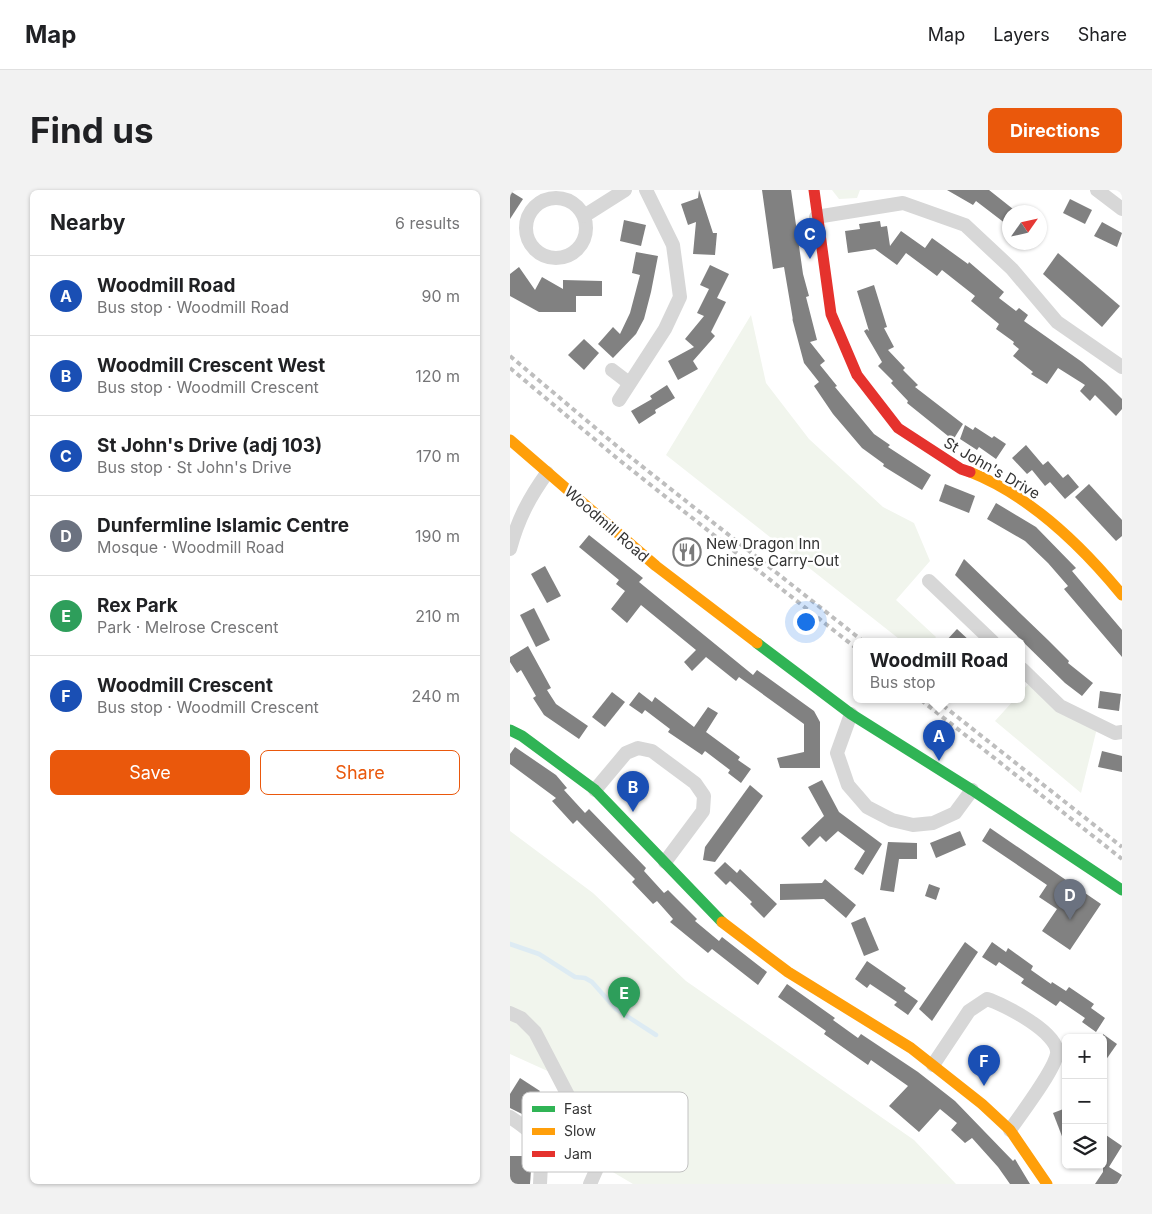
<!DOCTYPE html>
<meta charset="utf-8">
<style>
:root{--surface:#fff;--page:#f2f2f2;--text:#202124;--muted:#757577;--line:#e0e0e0;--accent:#ea580c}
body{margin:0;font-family:Inter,sans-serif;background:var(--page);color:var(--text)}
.controls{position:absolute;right:15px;bottom:15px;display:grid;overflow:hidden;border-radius:8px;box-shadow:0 1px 4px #0004}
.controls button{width:45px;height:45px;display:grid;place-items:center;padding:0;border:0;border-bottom:1px solid var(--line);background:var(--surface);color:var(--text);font:25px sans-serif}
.compass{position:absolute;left:492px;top:15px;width:45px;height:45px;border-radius:50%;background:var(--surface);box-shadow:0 1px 4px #0004;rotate:56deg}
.you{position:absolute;left:295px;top:431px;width:18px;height:18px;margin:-12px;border:4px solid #fff;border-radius:50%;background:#1a73e8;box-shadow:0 0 0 8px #1a73e833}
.badge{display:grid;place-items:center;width:32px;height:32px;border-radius:50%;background:var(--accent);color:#fff;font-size:16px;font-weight:700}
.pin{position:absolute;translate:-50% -41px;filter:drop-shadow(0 1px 2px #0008)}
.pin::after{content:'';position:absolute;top:26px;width:18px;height:15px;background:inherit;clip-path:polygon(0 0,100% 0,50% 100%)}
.popup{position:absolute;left:343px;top:448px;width:172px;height:65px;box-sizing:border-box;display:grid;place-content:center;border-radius:8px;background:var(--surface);filter:drop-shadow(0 1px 4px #0005);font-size:16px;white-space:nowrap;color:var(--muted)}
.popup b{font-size:19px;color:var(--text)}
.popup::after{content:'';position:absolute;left:50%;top:100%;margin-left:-10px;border:10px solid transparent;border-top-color:var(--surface)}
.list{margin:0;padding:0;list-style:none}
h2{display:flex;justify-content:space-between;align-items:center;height:65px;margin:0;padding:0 20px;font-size:21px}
h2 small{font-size:16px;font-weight:400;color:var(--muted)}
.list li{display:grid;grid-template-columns:32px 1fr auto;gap:15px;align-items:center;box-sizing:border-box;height:80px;padding:0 20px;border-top:1px solid var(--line)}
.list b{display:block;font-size:19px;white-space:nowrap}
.list p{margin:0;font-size:16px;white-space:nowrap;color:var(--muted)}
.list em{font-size:16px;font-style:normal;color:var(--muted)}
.actions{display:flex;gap:10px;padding:15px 20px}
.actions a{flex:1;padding:11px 0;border:1px solid var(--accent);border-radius:8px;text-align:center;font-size:18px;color:var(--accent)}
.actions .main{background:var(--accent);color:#fff}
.icon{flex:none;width:28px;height:28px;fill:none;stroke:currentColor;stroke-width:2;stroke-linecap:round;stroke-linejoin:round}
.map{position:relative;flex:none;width:612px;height:994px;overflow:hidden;border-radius:8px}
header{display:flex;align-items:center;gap:30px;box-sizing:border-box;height:70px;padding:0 25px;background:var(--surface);border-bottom:1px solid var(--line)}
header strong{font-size:24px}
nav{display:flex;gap:28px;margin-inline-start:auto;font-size:18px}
.intro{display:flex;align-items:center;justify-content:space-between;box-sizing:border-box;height:120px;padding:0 30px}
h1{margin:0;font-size:35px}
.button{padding:12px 22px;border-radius:8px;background:var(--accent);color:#fff;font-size:18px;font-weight:700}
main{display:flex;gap:30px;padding:0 30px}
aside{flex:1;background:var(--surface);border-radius:8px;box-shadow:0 1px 4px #0004}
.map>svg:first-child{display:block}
</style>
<header>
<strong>Map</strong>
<nav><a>Map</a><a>Layers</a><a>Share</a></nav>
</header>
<div class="intro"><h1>Find us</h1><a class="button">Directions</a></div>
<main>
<aside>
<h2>Nearby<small>6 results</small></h2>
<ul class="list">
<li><span class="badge" style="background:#1a4fb4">A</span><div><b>Woodmill Road</b><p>Bus stop · Woodmill Road</p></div><em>90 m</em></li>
<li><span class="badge" style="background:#1a4fb4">B</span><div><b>Woodmill Crescent West</b><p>Bus stop · Woodmill Crescent</p></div><em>120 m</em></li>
<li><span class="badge" style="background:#1a4fb4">C</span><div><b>St John's Drive (adj 103)</b><p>Bus stop · St John's Drive</p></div><em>170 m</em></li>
<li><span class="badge" style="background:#6b7280">D</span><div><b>Dunfermline Islamic Centre</b><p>Mosque · Woodmill Road</p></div><em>190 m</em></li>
<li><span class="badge" style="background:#2e9e5b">E</span><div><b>Rex Park</b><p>Park · Melrose Crescent</p></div><em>210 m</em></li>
<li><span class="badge" style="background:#1a4fb4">F</span><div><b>Woodmill Crescent</b><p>Bus stop · Woodmill Crescent</p></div><em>240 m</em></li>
</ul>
<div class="actions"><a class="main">Save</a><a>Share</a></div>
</aside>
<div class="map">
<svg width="612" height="994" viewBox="0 0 612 994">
<rect width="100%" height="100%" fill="#fff"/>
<g fill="#f1f5ed">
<path d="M322,0H350L347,8L329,9Z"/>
<path d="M241,125L256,193L299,249L373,317L404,333L420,371L386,410L426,447L422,452H393L156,265Z"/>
<path d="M522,490L588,534L571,603L485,531L504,510H512V501Z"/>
<path d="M0,641L83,703L176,791L404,950L446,994H123L101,981L53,888L0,864Z"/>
</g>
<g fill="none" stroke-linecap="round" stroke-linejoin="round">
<path stroke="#ddebf3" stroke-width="4.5" d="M0,754L29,764L65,787L75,788L82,792L106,819L146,845"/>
</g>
<g fill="#818181">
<path d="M189,0L203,43H207L205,65L183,64L186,32L178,35L171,14L188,8Z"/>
<path d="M252,0H281L293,84L299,106L296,107L307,150L300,152L315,171L310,175L327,196L325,197L364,244L380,255L378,257L421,285L412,300L373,276L374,274L352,258L323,224L304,196L309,192L294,173L282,128L283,130L274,77L263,79Z"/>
<path d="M437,0H479L503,19L500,22V37L466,11L463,15Z"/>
<path d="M0,1L13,9L0,29Z"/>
<path d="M560,9L582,20L575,34L553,23Z"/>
<path d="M114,30L136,35L131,56L110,51Z"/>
<path d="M370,31L371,37L377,36L380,56L391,41L415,58L422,48L458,74L459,72L494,102L489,108L506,121L509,118L518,125L514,131L572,172L596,193L612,209V219L606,226L585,205L580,211L570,201L575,195L548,178L537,194L521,184L523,182L503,166L509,159L503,154L504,152L486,139L489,134L461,111L465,106L432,80L427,86L396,63L387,75L365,59L338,63L335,41L350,39L349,34Z"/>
<path d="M592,32L612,43L607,57L584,46Z"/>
<path d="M126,62L148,66L141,102L134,129L126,144L103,168L88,154L103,137L110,144L120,123L130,85L122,83Z"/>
<path d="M548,63L610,116L592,137L533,84Z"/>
<path d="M200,75L219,84L207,108L216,112L201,142L205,146L183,171L188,179L168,190L158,171L184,157L175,149L194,126L187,123L199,99L190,95Z"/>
<path d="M9,77L25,100L32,87L53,99V90L92,91V106H66V122H29L0,106V84Z"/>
<path d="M364,95L377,137L374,138L384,157L378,160L395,178L393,180L408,195L405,197L453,234L443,250L397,213L398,211L381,193L383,191L368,176L372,172L354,141L357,139L359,141L347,101Z"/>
<path d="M74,149L89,163L74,180L58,165Z"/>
<path d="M157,195L165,208L145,220L146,223L129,234L121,221L142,209L140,206Z"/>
<path d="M455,235L463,240L465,237L482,248L484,246L496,254L486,269L469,257L467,260L450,249Z"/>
<path d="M516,255L533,275L538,271L553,288L558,284L569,297L555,309L540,292L535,296L522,280L517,284L502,268Z"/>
<path d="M435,294L465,306L459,323L429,311Z"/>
<path d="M579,294L612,330V346L606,351L565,307Z"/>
<path d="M486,313L526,337L566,378L562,381L612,440V467L554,399L558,396L538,373L515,351L477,329Z"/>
<path d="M79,345L133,388L129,392L243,485L247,480L304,521L310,532V578H270L267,568L294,562V534L229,487L226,491L196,467L182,481L174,472L186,460L131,415L117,433L101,419L115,401L106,394L109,390L69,357Z"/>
<path d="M171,350L190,365L182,375L164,360Z"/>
<path d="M454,369L538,450L559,471L558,473L583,493L572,506L555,493L445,385Z"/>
<path d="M35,376L51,406L37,413L21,384Z"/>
<path d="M24,418L40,450L26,457L10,425Z"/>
<path d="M447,439L461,452H435Z"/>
<path d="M18,456L41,498L37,500L46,514L78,536L69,549L34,525L23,508L26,506L11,480L7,483L0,472V467Z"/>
<path d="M590,501L611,504L609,521L588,518Z"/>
<path d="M102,502L115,512L95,537L82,527Z"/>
<path d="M129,502L142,512L145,507L184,537L198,517L208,523L196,542L230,567L228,570L241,579L231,593L218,583L220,580L195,561L192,565L158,542L160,539L135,520L132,524L119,515Z"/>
<path d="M5,557L46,585L57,598L54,600L75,623L79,619L136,678L134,681L154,703L158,700L187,729L185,731L209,751L212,747L257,782L248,795L202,759L198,763L160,732L163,729L147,711L143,714L122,692L125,689L117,681L67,630L63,634L42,611L46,608L0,574V564Z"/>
<path d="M592,561L612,566V582L588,577Z"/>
<path d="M312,590L329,622L372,654L353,685L344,679L355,661L328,641L316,652L310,646L299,657L291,648L314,626L298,597Z"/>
<path d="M240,595L253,606L205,672L193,670L195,657Z"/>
<path d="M480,638L591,714L560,760L532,741L547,719L529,707L537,695L472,651Z"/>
<path d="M450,641L456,655L426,668L420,653Z"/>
<path d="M378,652L407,653V669H389L384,702L370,700Z"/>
<path d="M215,672L227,683L230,679L267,714L254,728L240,714L242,712L220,691L216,695L204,683Z"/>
<path d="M315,689L346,715L336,728L314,709L270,710V694L312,693Z"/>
<path d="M419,694L430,698L426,710L415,706Z"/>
<path d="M355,727L369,760L354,766L341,733Z"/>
<path d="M455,752L468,762L422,831L409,819Z"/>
<path d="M482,752L496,762L498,758L523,776L521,780L541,794L542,792L556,801L559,797L584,814L581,818L595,828L586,842L572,832L575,828L550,811L546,816L511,793L514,789L489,772L486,776L472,767Z"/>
<path d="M357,771L396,798L394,801L408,811L398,825L384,815L387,812L360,794L357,798L345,789Z"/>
<path d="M277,794L325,828L323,830L348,848L351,844L408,882L445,911L503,971L505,969L520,994H500L488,977L462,948L455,953L441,940L447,933L430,919L409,942L379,916L398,896L361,870L358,875L314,844L316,841L268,807Z"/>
<path d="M593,844L607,854L593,874Z"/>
<path d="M10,888L30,901L14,925L0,918V904Z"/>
<path d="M556,918V954H555L543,923Z"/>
<path d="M593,943L612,956L599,977L612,985L607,994H585L593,982Z"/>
<path d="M39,962H64L63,981L39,980Z"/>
<path d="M0,966H22L20,994H0Z"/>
</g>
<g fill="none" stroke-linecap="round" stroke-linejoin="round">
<g stroke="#d7d7d7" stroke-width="14">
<path d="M587,0L612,19"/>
<circle cx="46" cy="38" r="30"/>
<path d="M74,26L115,0"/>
<path d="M306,27L393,13L455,35L502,79L547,132L612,177"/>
<path d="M102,180L119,193"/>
<path d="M109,210L155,139L170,107L163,55L136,0"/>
<path d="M0,359C8,329 19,308 37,283"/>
<path d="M419,391L483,452"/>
<path d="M512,479L550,516L605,543L612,542"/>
<path d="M341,524L327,563L338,595L357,617L382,630L403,635L423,633L445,623L462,600"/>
<path d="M85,600L116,563L128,558L142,561L185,593L194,606L193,621L155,672"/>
<path d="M0,823L11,828L25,842L88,963V976L80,994"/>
<path d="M423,875L459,821L477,809C493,814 550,843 547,864C544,881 511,924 500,940"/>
<path d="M0,927C35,950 32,954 30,994"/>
</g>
<g stroke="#30b455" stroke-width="11">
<path d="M247,453L341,524L462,600L612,700"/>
<path d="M0,540L12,546L85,600L212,732"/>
</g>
<g stroke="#ff9f0a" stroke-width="11">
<path d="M0,250L146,376L247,453"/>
<path d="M460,282C521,306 571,355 612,405"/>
<path d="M212,732L278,782L401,858L472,914L500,940L537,994"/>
</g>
<path stroke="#e5322d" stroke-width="11" d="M304,0L321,124L347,185L388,238L451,279L460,282"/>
<g stroke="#bebebe" stroke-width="4" stroke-dasharray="5 4" stroke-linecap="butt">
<path d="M0,166L114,262L354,452"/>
<path d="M0,178L108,269L346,458"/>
<path d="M411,510L612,669"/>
<path d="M426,510L612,657"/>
</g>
</g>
<defs>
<g id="restaurant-ring" transform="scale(1.4375)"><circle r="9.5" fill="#fff" stroke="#7a7a7a" stroke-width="1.5"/><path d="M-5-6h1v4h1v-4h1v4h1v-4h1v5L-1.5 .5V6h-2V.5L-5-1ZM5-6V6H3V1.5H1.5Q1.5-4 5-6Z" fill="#7a7a7a"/></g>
</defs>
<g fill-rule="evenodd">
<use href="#restaurant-ring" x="177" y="362"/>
</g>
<g text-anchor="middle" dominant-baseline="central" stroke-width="5" stroke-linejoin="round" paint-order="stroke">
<g font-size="15" fill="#333" stroke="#fff">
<text transform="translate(482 278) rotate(30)">St John's Drive</text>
<text transform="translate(97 334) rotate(41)">Woodmill Road</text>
</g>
<g font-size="15" fill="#333" stroke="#fff" text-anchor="start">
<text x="196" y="353">New Dragon Inn<tspan x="196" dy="17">Chinese Carry-Out</tspan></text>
</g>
</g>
<rect x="12" y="902" width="166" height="80" rx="8" fill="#fff" stroke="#c2c2c2" stroke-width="1"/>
<rect x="22" y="916" width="23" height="6" fill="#30b455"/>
<rect x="22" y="938" width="23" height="7" fill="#ff9f0a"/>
<rect x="22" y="961" width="23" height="6" fill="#e5322d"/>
<g font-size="14" fill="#333">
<text x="54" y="924">Fast</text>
<text x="54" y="946">Slow</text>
<text x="54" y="969">Jam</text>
</g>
</svg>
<div class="controls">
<button>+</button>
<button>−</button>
<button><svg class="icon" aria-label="layers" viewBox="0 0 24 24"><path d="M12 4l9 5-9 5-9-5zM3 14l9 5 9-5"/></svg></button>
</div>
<svg class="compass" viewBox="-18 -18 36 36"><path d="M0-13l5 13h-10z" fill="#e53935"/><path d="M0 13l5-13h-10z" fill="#757577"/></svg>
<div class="you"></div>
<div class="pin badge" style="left:429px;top:571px;background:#1a4fb4">A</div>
<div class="popup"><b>Woodmill Road</b>Bus stop</div>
<div class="pin badge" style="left:123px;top:622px;background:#1a4fb4">B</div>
<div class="pin badge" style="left:300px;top:69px;background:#1a4fb4">C</div>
<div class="pin badge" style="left:560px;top:730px;background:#6b7280">D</div>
<div class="pin badge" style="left:114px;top:828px;background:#2e9e5b">E</div>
<div class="pin badge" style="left:474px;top:896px;background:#1a4fb4">F</div>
</div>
</main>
